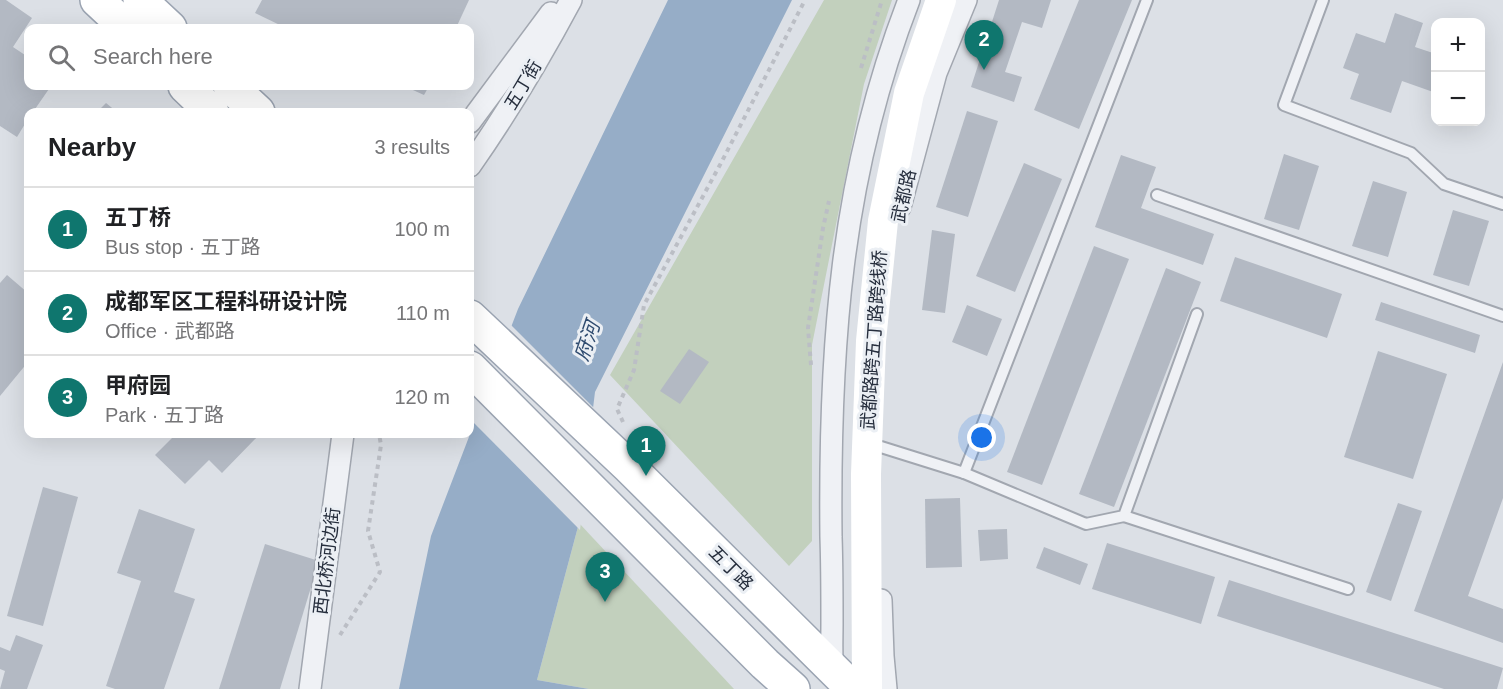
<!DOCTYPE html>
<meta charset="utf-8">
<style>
:root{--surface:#fff;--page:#f6f6f6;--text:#202124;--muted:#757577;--line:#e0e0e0;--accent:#0f766e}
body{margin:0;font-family:Arial,"Noto Sans SC",sans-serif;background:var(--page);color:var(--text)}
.controls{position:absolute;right:18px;top:18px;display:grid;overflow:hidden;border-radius:12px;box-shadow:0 6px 24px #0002}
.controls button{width:54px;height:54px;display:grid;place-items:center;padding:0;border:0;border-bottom:2px solid var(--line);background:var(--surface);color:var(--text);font:30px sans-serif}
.you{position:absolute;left:982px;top:438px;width:21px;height:21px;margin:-15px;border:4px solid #fff;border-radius:50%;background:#1a73e8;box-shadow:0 0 0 9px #1a73e833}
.badge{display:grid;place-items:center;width:39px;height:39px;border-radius:50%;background:var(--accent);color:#fff;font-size:20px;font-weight:700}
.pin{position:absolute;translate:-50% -50px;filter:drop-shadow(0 2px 3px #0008)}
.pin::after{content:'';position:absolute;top:32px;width:21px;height:18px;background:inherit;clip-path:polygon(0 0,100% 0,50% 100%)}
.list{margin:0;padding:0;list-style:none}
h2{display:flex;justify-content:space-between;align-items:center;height:78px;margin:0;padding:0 24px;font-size:26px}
h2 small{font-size:20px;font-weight:400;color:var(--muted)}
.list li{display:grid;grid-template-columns:39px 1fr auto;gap:18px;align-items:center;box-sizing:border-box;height:84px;padding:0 24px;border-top:2px solid var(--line)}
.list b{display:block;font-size:22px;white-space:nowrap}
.list p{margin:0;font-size:20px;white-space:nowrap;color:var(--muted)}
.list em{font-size:20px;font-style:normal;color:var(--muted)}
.icon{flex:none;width:33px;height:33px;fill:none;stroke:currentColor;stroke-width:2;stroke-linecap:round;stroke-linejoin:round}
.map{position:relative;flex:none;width:1503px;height:689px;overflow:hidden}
.search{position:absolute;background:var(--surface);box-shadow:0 6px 24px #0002;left:24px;top:24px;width:450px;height:66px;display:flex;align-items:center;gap:15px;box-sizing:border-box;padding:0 21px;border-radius:12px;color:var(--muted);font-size:22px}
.panel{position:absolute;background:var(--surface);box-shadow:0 6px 24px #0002;left:24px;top:108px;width:450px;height:330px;border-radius:12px}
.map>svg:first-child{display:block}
</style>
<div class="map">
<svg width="1503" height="689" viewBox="0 0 1503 689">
<rect width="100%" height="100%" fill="#dce0e6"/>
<g fill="#c2d0bd">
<path d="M824,0H892L864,84L812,345V541L789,566L610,375Z"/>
<path d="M579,523L734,689H589L537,680Z"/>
</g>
<path fill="#96adc7" d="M668,0H792L595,392L579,523L537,680L589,689H399L431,536L518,309Z"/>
<path fill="#dce0e6" d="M509,323L596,410L580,530L472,421Z"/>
<g fill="#b3b9c3">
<path d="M0,0H6L32,18L13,47L28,57V86H51L33,112H28V119L17,137L0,126Z"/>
<path d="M262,0H469L456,28H286L255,13Z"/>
<path d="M999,0H1051L1042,28L1022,22L1005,72L1022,77L1014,102L971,87Z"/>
<path d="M1079,0H1132L1079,129L1034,110Z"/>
<path d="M1395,13L1423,23L1415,47L1436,54V93L1402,81L1391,113L1350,99L1359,74L1343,68L1356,33L1385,43Z"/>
<path d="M404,86H429L424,95Z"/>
<path d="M106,103L117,112H97Z"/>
<path d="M967,111L998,121L968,217L936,207Z"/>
<path d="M1284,154L1319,166L1299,230L1264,219Z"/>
<path d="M1121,155L1156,167L1141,208L1214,234L1203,265L1095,227Z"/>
<path d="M1024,163L1062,179L1015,292L976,276Z"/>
<path d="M1373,181L1407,192L1388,257L1352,246Z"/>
<path d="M1453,210L1489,221L1469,286L1433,275Z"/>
<path d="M932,230L955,234L945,313L922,310Z"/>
<path d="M1094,246L1129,259L1042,485L1007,472Z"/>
<path d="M1235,257L1342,294L1327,338L1220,301Z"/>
<path d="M1166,268L1201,282L1114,507L1079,494Z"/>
<path d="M7,275L28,293V362L0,396V283Z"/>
<path d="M1381,302L1480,335L1475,353L1375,320Z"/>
<path d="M967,305L1002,319L987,356L952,342Z"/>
<path d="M689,349L709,362L680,404L660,391Z"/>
<path d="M1378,351L1447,374L1413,479L1344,457Z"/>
<path d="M1503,362V498L1468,596L1503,609V643L1414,611Z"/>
<path d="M176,434H260L222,473L209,460L185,484L155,455Z"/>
<path d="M43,487L78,497L43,626L7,616Z"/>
<path d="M960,498L962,567L926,568L925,499Z"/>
<path d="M1398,503L1422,511L1391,601L1366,592Z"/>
<path d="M139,509L195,529L174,592L195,599L164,689H115L106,686L141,581L117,573Z"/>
<path d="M1007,529L1008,559L980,561L978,530Z"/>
<path d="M1107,543L1215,577L1201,624L1092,589Z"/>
<path d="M265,544L319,561L280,689H219Z"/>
<path d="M1044,547L1088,564L1080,585L1036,568Z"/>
<path d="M1229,580L1503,668L1497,689H1444L1217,616Z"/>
<path d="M16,635L43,645L27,689H0L5,671L0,669V647L10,651Z"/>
</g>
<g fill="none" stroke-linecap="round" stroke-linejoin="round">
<g stroke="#a2a7b0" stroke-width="14">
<g id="lane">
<path d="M1323,0L1284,105L1411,153L1444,184L1503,204"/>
<path d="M1157,195L1503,316"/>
<path d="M881,447L964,473L1086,524L1124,516L1197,314"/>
<path d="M964,473L1147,0"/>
<path d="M1124,516L1348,589"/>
</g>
</g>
<g stroke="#a2a7b0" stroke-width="24">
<g id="street">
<path d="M470,122L551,13"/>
<path d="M470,166C507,113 540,58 571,0"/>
<path d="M900,207L936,73L966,0"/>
<path d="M881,600L883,656L886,689"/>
<path d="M833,674C831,657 832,640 832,624C832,595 832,566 831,537C829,349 840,178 909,0"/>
<path d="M310,689L343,434"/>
</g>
</g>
<g stroke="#9ba4b2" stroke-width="36">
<g id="primary">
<path d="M97,0L127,28"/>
<path d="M140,0L170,28"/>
<path d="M185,86L212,112"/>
<path d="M230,86L258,112"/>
<path d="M470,317L629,467L853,689"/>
<path d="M470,368L765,664L793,689"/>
</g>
</g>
<g stroke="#bbbec5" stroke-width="4" stroke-dasharray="4.5 4.5" stroke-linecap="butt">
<path d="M861,68L882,0"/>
<path d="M811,365L808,328L823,228L829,201"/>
<path d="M623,422L617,409L634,370L644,305L721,163L805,0"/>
<path d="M340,635L380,572L368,531L381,445L379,434"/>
</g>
<use href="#lane" stroke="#eff1f5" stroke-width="10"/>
<use href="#street" stroke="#eff1f5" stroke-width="21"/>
<path stroke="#fff" stroke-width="30" d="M867,689L866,474L871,341L883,221L909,93L941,0"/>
<use href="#primary" stroke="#fff" stroke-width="33"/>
</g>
<g text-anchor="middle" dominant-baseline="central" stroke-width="6" stroke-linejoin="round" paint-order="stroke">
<g font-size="18" fill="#262e3d" stroke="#ebeff4">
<text transform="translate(523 85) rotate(-59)">五丁街</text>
<text transform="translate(904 196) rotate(-77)">武都路</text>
<text transform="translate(874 340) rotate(-86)">武都路跨五丁路跨线桥</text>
<text transform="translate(327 561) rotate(-83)">西北桥河边街</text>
<text transform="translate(731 568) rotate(45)">五丁路</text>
</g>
<g font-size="20" font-style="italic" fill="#304c70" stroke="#ebeff4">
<text transform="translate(587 341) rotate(-71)">府河</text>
</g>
</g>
</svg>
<div class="controls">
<button>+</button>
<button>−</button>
</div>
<div class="you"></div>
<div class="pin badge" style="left:646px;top:476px">1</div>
<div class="pin badge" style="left:984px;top:70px">2</div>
<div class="pin badge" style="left:605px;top:602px">3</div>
<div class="search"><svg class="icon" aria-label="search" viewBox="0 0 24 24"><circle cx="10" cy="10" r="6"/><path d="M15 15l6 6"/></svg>Search here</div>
<section class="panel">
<h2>Nearby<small>3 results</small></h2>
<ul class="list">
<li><span class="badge">1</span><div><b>五丁桥</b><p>Bus stop · 五丁路</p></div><em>100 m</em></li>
<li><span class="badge">2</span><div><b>成都军区工程科研设计院</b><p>Office · 武都路</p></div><em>110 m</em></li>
<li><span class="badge">3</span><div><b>甲府园</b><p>Park · 五丁路</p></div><em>120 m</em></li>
</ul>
</section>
</div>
